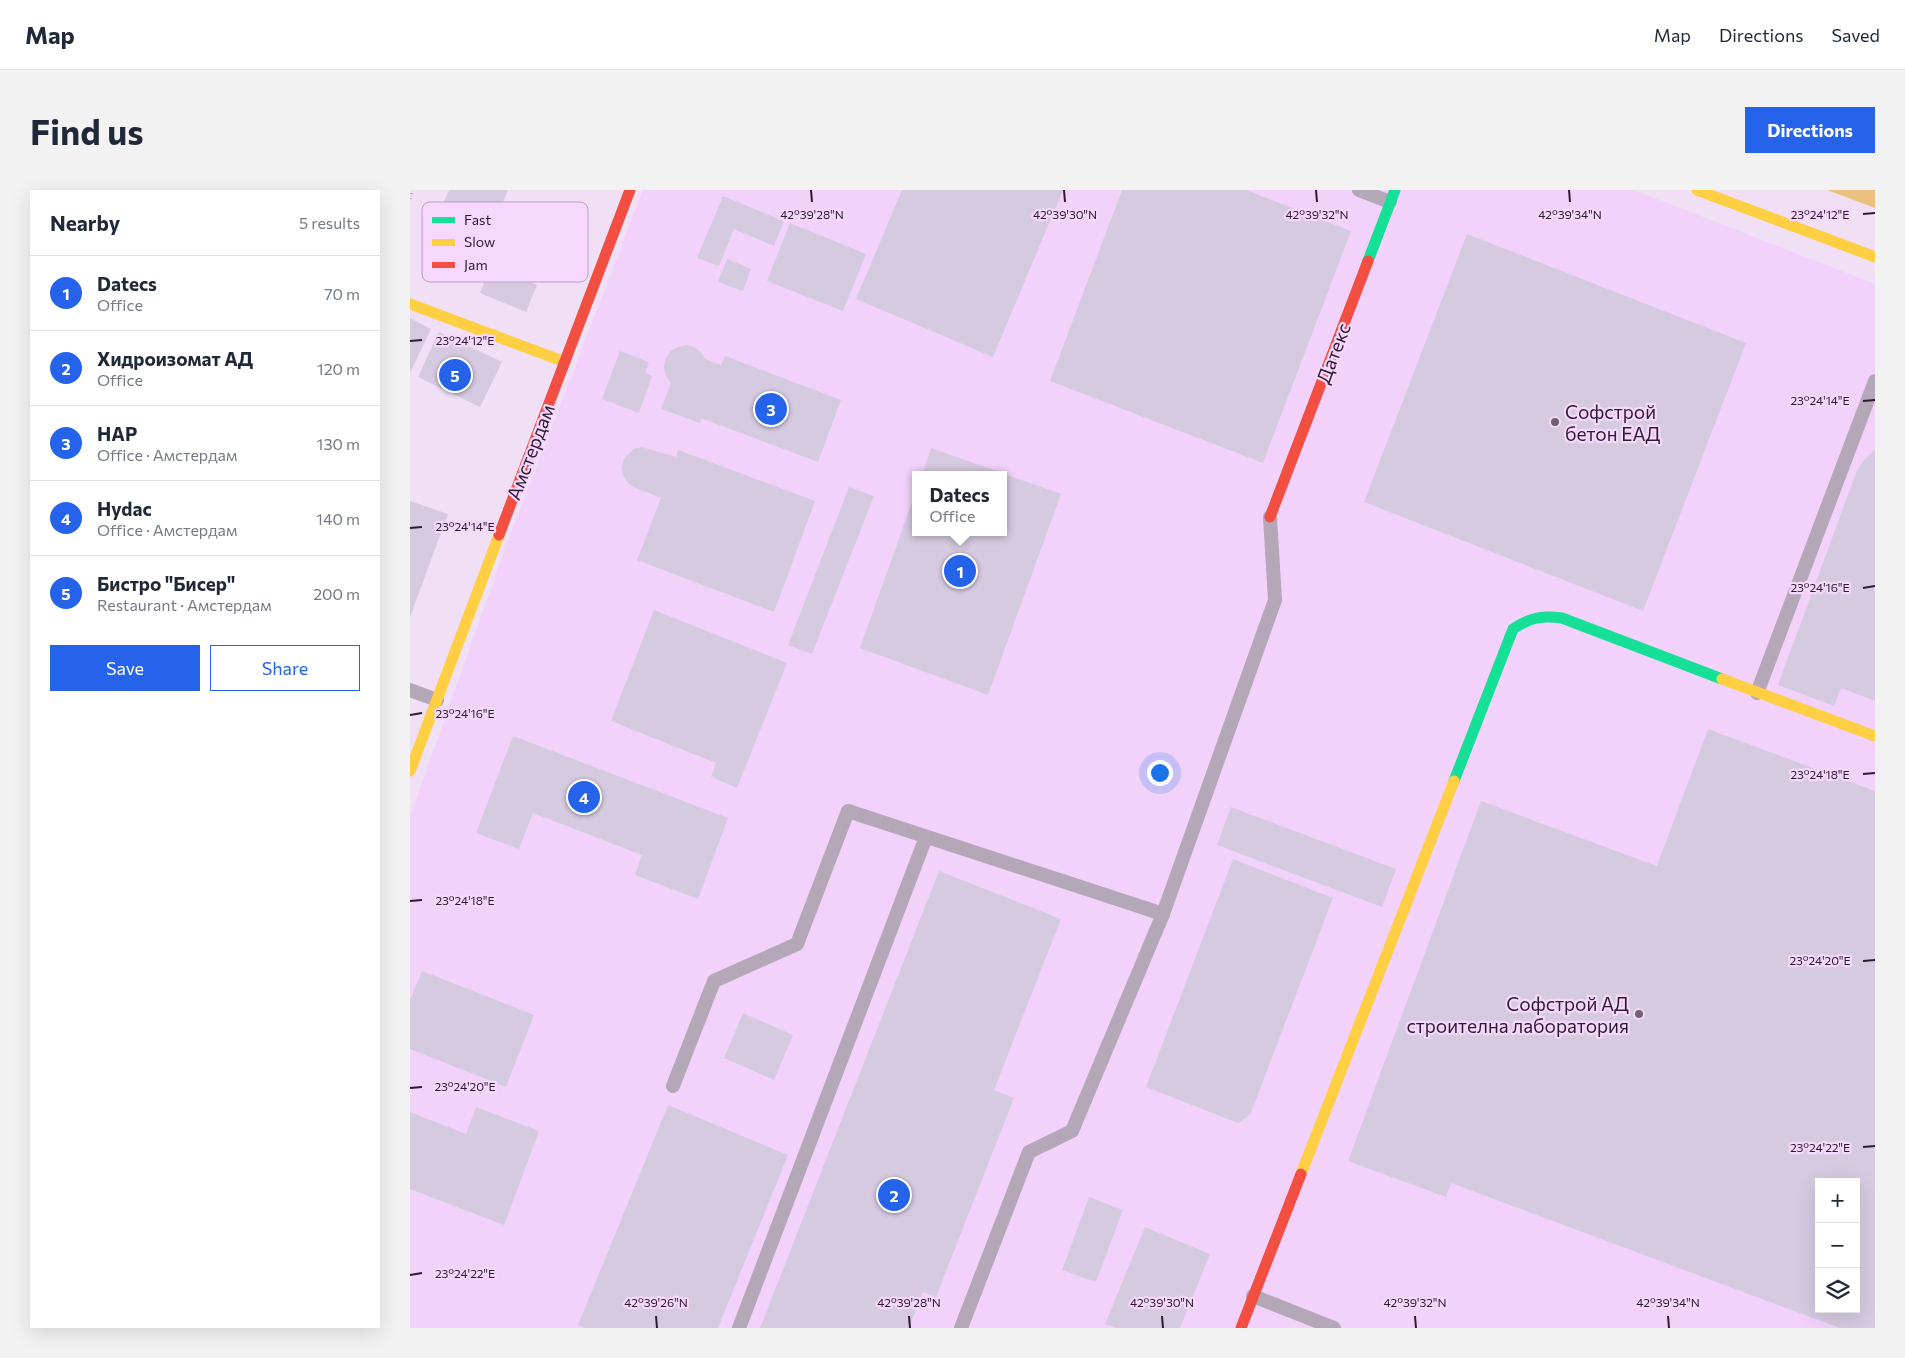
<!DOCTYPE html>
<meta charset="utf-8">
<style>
:root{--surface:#fff;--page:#f2f2f3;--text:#1f2937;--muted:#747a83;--line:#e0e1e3;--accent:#2563eb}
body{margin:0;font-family:Commissioner,sans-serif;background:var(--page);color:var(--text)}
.controls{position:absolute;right:15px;bottom:15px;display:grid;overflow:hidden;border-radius:0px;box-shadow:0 5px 20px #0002}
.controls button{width:45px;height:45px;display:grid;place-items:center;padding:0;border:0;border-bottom:1px solid var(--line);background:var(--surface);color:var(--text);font:25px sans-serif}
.you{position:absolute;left:749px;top:582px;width:18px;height:18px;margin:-12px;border:4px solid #fff;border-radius:50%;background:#1a73e8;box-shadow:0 0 0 8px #1a73e833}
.badge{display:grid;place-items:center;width:32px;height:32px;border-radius:50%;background:var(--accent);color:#fff;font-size:16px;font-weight:700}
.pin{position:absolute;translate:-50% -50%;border:2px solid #fff;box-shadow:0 1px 5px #0006}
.popup{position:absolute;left:502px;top:281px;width:95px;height:65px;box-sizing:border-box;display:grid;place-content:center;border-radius:0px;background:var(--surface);filter:drop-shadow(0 1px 4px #0005);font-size:16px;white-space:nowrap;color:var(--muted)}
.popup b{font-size:19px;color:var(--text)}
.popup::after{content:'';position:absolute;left:50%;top:100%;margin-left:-10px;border:10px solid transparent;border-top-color:var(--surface)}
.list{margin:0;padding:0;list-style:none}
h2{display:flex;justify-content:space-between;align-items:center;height:65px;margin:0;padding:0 20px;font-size:21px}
h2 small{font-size:16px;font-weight:400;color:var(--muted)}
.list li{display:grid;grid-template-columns:32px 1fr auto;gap:15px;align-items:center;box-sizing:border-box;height:75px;padding:0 20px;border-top:1px solid var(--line)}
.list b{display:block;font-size:19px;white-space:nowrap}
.list p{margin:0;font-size:16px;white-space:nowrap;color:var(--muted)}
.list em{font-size:16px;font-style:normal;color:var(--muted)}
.actions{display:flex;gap:10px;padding:15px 20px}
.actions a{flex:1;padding:11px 0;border:1px solid var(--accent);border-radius:0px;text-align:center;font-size:18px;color:var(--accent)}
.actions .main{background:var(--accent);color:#fff}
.icon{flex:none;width:28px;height:28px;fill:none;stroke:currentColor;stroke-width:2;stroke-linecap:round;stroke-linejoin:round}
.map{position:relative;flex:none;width:1465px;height:1138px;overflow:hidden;border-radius:0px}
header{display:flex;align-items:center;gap:30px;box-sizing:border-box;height:70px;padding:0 25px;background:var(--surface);border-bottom:1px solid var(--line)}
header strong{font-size:24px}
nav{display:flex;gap:28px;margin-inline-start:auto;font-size:18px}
.intro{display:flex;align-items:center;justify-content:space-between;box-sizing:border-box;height:120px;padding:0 30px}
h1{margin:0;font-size:35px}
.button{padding:12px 22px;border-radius:0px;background:var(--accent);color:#fff;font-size:18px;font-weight:700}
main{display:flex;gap:30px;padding:0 30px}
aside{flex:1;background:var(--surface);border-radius:0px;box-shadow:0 5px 20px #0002}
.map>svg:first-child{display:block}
</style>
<header>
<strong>Map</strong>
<nav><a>Map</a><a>Directions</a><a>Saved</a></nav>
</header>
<div class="intro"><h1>Find us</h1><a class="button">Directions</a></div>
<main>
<aside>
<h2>Nearby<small>5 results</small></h2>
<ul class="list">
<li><span class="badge">1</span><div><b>Datecs</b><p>Office</p></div><em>70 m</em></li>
<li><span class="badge">2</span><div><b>Хидроизомат АД</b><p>Office</p></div><em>120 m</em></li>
<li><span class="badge">3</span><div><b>НАР</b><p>Office · Амстердам</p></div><em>130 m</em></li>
<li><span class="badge">4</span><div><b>Hydac</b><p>Office · Амстердам</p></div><em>140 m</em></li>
<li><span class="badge">5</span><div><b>Бистро &quot;Бисер&quot;</b><p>Restaurant · Амстердам</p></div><em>200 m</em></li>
</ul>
<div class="actions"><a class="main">Save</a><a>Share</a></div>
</aside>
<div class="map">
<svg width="1465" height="1138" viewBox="0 0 1465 1138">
<rect width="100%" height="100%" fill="#f0dff5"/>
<path fill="#f2d2fa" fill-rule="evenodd" d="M233,0H1224L1465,94V1138H0V627L93,364ZM506,285H594V342H506ZM1409,992H1446V1119H1409Z"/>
<path fill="#ecc180" d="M1417,0H1465V18Z"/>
<g fill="#d6cae1" fill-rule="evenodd">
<path d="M39,0H98L69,71L64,69L55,92L15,76L24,53L18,50Z"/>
<path d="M492,0H653L583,167L446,109Z"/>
<path d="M712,0H836L941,41L853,273L640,191Z"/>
<path d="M313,6L374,31L364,56L324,39L309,76L287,68Z"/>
<path d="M380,33L456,64L433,121L357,91Z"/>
<path d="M1057,44L1336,153L1233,421L954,312Z"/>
<path d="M317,69L341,79L333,101L308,92Z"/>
<path d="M81,76L127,95L116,122L70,103Z"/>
<path d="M0,128L21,139L0,183Z"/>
<path d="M29,142L92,172L70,217L8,187Z"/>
<path d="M276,155L284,157L291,162L295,169L311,175L315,166L431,210L408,272L291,228L290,233L251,219L261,193L255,185L254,176L256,168L261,161L268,157Z"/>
<path d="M210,161L239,172L235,183L242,186L229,223L192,209Z"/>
<path d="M232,257L266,267L268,260L405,311L364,422L227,370L251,308L226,298L219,294L214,287L212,279L213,271L218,264L224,259Z"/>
<path d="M521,258L651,304L578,505L450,458L506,301V342H594V285H512Z"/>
<path d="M1465,260V511L1431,498L1424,516L1368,495L1446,283L1454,270Z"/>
<path d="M439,297L464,306L402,464L378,455Z"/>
<path d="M0,311L38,324L0,427Z"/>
<path d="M244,420L377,473L327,598L301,587L306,573L201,531Z"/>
<path d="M1298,539L1465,601V1138H1430L1041,993L1036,1007L938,971L1071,611L1247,676ZM1409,992H1446V1119H1409Z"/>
<path d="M103,546L318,628L288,709L225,685L232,665L123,623L109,659L66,643Z"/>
<path d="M821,617L986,679L972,717L807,655Z"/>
<path d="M823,669L923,708L840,925L828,933L736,897Z"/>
<path d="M529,681L651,729L584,900L604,908L526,1107L513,1102L499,1138H350Z"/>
<path d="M12,781L124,825L96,897L0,859V810Z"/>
<path d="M333,823L383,845L364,890L314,868Z"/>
<path d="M258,915L378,965L308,1138H174L168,1135Z"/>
<path d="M66,917L129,941L94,1035L0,999V922L56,944Z"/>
<path d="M679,1007L713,1020L686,1092L652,1080Z"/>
<path d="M735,1037L800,1064L770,1138H706L695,1134Z"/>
</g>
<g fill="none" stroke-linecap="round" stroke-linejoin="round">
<path stroke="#afa3b2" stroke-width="3" stroke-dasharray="1 4" stroke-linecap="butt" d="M0,9L3,0"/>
<g stroke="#b4a7b7" stroke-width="14">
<path d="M949,0L980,12"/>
<path d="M0,500L27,510"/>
<path d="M1347,503L1465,191"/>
<path d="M263,896L304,791L387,754L438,621L753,724"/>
<path d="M843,1106L924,1138"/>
<path d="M329,1138L516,647"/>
<path d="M551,1138L619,962L662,941L753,724L865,410L860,327"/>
</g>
<g stroke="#16e098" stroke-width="11">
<path d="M958,71L985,0"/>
<path d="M1044,591L1103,439C1119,428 1132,425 1152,428L1312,489"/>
</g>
<g stroke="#ffcf43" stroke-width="11">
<path d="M1287,0L1465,67"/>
<path d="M0,114L155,172"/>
<path d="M1312,489L1465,546"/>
<path d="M0,581L89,345"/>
<path d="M891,984L1044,591"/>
</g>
<g stroke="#f24e42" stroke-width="11">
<path d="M860,327L958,71"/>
<path d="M89,345L220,0"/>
<path d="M831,1138L891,984"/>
</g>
</g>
<path fill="none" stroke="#2e1b32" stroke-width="2" d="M401,0L402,12M654,0L655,12M906,0L907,12M1159,0L1160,12M1453,24L1465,23M0,151L12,150M1453,211L1465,210M0,338L12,337M1453,398L1465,396M0,525L12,523M1453,584L1465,583M0,711L12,710M1453,771L1465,770M0,898L12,897M1453,957L1465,956M0,1085L12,1083M246,1126L247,1138M499,1126L500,1138M752,1126L753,1138M1005,1126L1006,1138M1258,1126L1259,1138"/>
<g fill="#726076" stroke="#f6d7fd" stroke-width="2">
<circle cx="1145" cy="232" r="5"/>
<circle cx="1229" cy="824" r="5"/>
</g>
<g text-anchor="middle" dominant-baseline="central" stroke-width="4.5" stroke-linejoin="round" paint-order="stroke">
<g font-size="19" fill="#2e1b32" stroke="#f6d7fd">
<text transform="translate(923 163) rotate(-69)">Датекс</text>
<text transform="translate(120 262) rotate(-69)">Амстердам</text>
</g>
<g font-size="19" fill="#2e1b32" stroke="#f6d7fd" text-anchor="start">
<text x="1155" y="221">Софстрой<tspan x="1155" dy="22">бетон ЕАД</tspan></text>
<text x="1219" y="813" text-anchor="end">Софстрой АД<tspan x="1219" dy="22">строителна лаборатория</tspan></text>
</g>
</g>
<rect x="12" y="12" width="166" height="80" rx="8" fill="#f6d7fd" stroke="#ba9fc0" stroke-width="1"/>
<rect x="22" y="27" width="23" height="6" fill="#16e098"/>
<rect x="22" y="49" width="23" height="7" fill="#ffcf43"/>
<rect x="22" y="72" width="23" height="6" fill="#f24e42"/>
<g font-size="14" fill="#2e1b32">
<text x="54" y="35">Fast</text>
<text x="54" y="57">Slow</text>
<text x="54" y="80">Jam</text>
</g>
<g font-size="12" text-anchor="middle" fill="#2e1b32" stroke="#f6d7fd" stroke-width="4.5" stroke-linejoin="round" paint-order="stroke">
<text x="1410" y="29">23°24'12"E</text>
<text x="402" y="29">42°39'28"N</text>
<text x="655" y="29">42°39'30"N</text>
<text x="907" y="29">42°39'32"N</text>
<text x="1160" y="29">42°39'34"N</text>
<text x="55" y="155">23°24'12"E</text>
<text x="1410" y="215">23°24'14"E</text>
<text x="55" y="341">23°24'14"E</text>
<text x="1410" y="402">23°24'16"E</text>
<text x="55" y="528">23°24'16"E</text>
<text x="1410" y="589">23°24'18"E</text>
<text x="55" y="715">23°24'18"E</text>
<text x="1410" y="775">23°24'20"E</text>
<text x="55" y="901">23°24'20"E</text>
<text x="1410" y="962">23°24'22"E</text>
<text x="55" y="1088">23°24'22"E</text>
<text x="246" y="1117">42°39'26"N</text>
<text x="499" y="1117">42°39'28"N</text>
<text x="752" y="1117">42°39'30"N</text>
<text x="1005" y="1117">42°39'32"N</text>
<text x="1258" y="1117">42°39'34"N</text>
</g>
</svg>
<div class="controls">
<button>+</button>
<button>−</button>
<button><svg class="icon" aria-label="layers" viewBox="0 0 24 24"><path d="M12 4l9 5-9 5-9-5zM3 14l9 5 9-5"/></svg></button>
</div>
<div class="you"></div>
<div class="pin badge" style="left:550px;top:381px">1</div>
<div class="popup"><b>Datecs</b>Office</div>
<div class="pin badge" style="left:484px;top:1005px">2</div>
<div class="pin badge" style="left:361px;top:219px">3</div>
<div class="pin badge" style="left:174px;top:607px">4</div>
<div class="pin badge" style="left:45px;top:185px">5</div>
</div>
</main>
